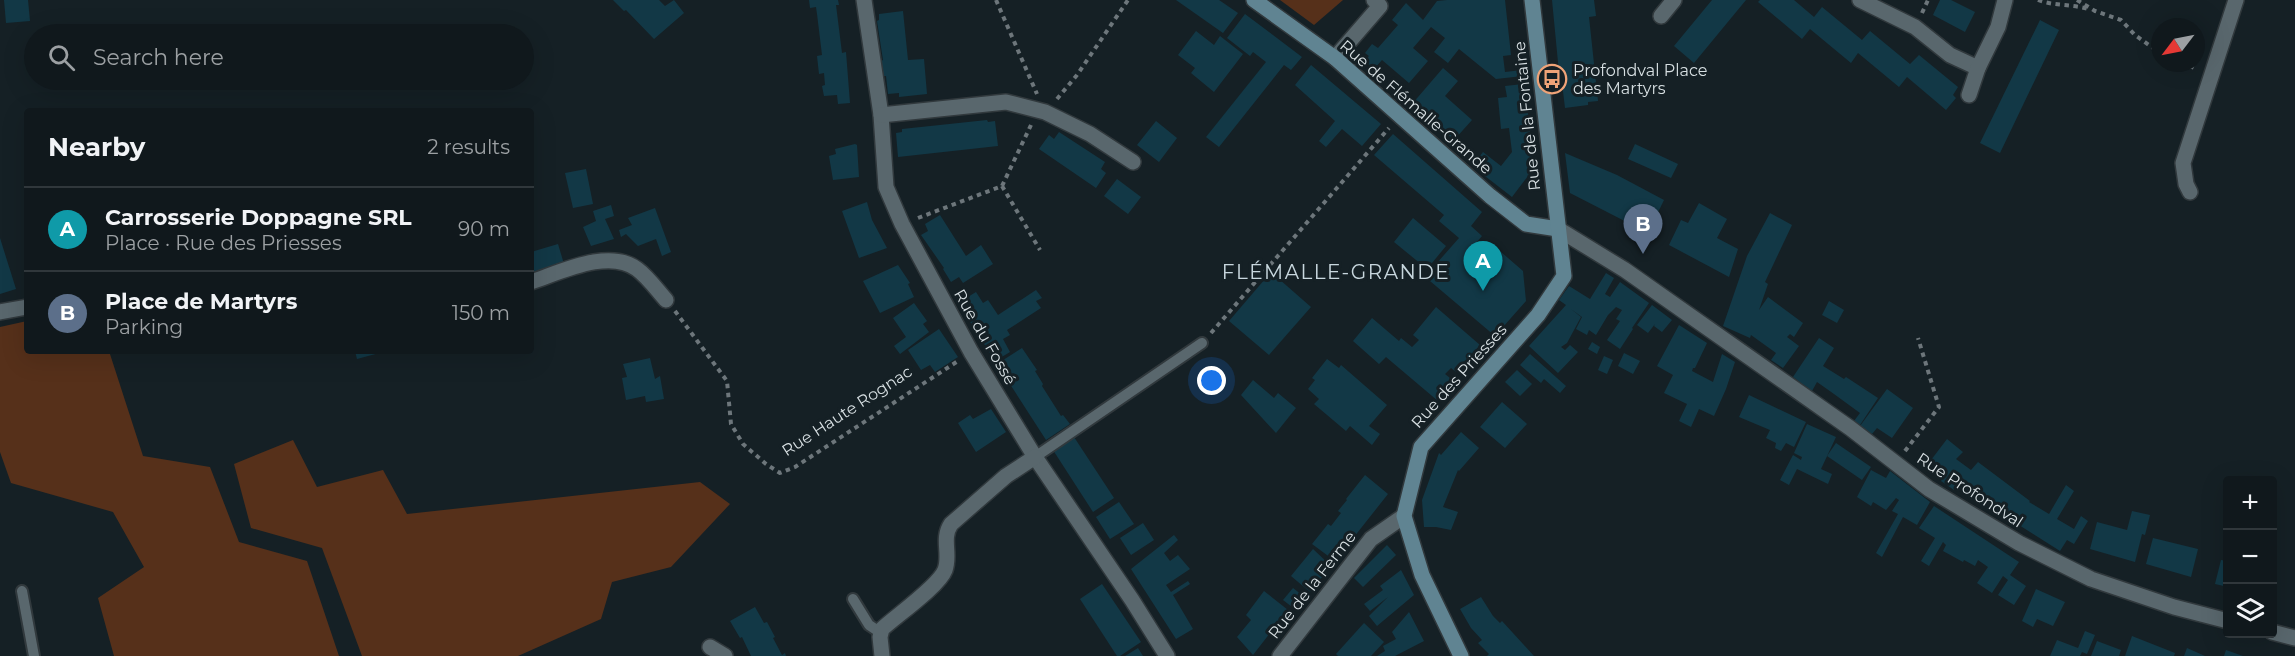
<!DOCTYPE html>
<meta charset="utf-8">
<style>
:root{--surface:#10181c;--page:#1e2529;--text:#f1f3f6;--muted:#9ca0a3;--line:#30373b;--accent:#efa378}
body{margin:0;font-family:Montserrat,sans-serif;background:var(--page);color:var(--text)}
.controls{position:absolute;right:18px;bottom:18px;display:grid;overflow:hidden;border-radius:6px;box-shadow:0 6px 24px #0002}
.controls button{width:54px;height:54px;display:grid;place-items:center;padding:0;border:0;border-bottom:2px solid var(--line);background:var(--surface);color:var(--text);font:30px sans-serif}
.compass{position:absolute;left:2151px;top:18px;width:54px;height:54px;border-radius:50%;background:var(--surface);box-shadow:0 6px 24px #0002;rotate:238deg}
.you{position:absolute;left:1212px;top:381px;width:21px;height:21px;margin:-15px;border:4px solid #fff;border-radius:50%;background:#1a73e8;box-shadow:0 0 0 9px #1a73e833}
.badge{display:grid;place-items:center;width:39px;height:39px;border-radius:50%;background:var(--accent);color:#fff;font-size:20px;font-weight:700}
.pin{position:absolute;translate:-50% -50px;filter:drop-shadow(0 2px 3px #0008)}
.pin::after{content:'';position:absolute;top:32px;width:21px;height:18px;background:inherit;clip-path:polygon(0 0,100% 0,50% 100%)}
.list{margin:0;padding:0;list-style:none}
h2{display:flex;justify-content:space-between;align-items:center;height:78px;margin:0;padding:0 24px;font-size:26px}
h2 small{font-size:20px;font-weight:400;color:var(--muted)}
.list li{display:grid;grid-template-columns:39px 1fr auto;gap:18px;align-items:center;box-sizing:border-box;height:84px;padding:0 24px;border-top:2px solid var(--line)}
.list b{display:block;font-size:22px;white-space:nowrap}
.list p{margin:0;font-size:20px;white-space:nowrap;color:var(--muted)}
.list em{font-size:20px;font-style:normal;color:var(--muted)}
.icon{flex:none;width:33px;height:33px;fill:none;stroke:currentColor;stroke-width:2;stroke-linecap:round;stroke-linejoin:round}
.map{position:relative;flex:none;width:2295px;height:656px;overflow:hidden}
.search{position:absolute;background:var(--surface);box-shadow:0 6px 24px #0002;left:24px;top:24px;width:510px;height:66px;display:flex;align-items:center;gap:15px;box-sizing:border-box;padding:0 21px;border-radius:33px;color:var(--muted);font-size:22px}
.panel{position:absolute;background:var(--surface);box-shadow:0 6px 24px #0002;left:24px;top:108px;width:510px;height:246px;border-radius:6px}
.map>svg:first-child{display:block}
</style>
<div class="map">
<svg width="2295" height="656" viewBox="0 0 2295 656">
<rect width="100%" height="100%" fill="#152025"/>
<g fill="#56301a">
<path d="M1280,0H1343L1314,25Z"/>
<path d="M27,321V351H109L143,456L210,467L239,542L307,561L339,656H114L98,598L144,567L113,512L11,483L0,452V327Z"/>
<path d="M293,440L317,487L383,470L407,514L700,482L730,504L671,567L612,582L601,619L518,656H362L322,548L251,528L234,464Z"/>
</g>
<g fill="#123846">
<path d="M4,0H28L30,21L6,23Z"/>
<path d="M613,0H659L665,6L674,0L684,13L654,39L626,10L624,11Z"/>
<path d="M809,0H838L839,5H836L842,53L846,52L850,103L838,104L837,95L824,96L822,86L825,85L824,73L819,74L817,56L822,55L817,14L816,7L810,8Z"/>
<path d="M1176,0H1219L1238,13L1223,33Z"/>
<path d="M1447,0H1505L1511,55L1503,56L1505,72L1522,70L1523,76L1496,79L1459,49L1448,63L1434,52L1445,38L1431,27L1413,48L1428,61L1409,83L1382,60L1374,69L1364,61L1369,56L1365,53L1372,44L1378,48L1398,25L1392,20L1406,3L1423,20L1437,1Z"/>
<path d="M1552,0H1594L1596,16L1589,17L1598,101L1588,102V105L1565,108L1562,83H1560Z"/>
<path d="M1712,0H1746L1694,63L1674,46Z"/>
<path d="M1760,0H1794L1814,17L1822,7L1862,40L1870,31L1910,64L1919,55L1958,87L1953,95L1956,98L1946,110L1907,77L1899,87L1858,53L1851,63L1810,29L1802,39L1758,2Z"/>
<path d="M1940,0H1951L1975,12L1965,32L1933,15Z"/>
<path d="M903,11L908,60L924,59L927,94L899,97V93L888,94L886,76H883L881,61L883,60L877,21L879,20V14Z"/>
<path d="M1245,14L1302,57L1291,70L1284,65L1219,147L1206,137L1266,62L1253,52L1250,56L1227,38Z"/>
<path d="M2040,20L2059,30L2000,153L1980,143Z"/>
<path d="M1196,31L1214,45L1220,36L1243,54L1214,92L1191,73L1195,68L1178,55Z"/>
<path d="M1311,65L1381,124L1362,146L1342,129L1326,147L1319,141L1335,121L1295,85Z"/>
<path d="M1443,68L1458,81L1445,96L1472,120L1454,140L1412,104Z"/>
<path d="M1523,84L1524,95H1526L1534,168L1512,197L1472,166L1483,152L1501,166L1512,152L1509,128L1501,129L1498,98L1507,97L1505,86Z"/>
<path d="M987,120L988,122L995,121L998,146L898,157L896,133L902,132V129Z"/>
<path d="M1156,121L1177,138L1159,162L1137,145Z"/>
<path d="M1059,132L1105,162L1101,169L1106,173L1096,188L1039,149L1049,135L1054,139Z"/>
<path d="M1393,134L1482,212L1471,226L1482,236L1470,250L1480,259L1493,245L1523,271L1526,301L1495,336L1430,281L1434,275L1429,272L1459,238L1439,221L1444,215L1374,155Z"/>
<path d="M855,144L857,145L859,177L833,180L829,156L836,154L835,149Z"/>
<path d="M1635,144L1678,164L1671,178L1628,159Z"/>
<path d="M1565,153L1617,175L1664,200L1648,233L1570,193Z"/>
<path d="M586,169L593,204L573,208L565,173Z"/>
<path d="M1117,179L1141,197L1128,214L1104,196Z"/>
<path d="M867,202L872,220L887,248L859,258L842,211Z"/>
<path d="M1699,203L1727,219L1717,238L1738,249L1729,277L1669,245L1681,220L1688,223Z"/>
<path d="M611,205L614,216L605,219L614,239L591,246L583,227L596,221L593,211Z"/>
<path d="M655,208L671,252L662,256L656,239L638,246L626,234L621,237L619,230L632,225L628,218Z"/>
<path d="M1770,213L1792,225L1765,282L1768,284L1759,310L1768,297L1803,323L1794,337L1790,334L1787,337L1799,346L1783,368L1771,360L1776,353L1751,335L1750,338L1723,326L1747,256Z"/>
<path d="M940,215L966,256L981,245L993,264L963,283L959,277L951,282L943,269L944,268L921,235L928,231L925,224Z"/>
<path d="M1413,218L1446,246L1427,269L1394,242Z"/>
<path d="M0,238L16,289L0,294Z"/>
<path d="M558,244L564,264L531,275V252Z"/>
<path d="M898,265L910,283L908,284L914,297L880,313L863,281Z"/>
<path d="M1271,272L1311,307L1269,355L1229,321Z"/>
<path d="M1606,273L1614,278L1605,294L1610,297L1620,282L1649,303L1632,328L1633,329L1620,349L1607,340L1620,321L1616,319L1622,310L1616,307L1608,315L1596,335L1589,330L1587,335L1576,329L1582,317L1586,320L1571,309L1581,317L1567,343L1561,347L1565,350L1570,345L1578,352L1558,373L1529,346L1566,305L1559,300L1569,286L1590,299Z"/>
<path d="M1036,290L1042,298L1036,301L1041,308L1007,330L1010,335L1003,339L1010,352L995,361L958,303L976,292L983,303L988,300L998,315Z"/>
<path d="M1829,301L1844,310L1837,323L1822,315Z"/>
<path d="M914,303L927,321L923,324L929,332L900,354L894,346L906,337L893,318Z"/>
<path d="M1652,305L1672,320L1662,332L1654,326L1655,324L1648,333L1637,325Z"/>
<path d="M1436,307L1480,345L1456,372L1451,368L1445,374L1455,382L1438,401L1386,357L1379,364L1353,341L1372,318L1399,341L1401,338L1412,347L1419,340L1413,335Z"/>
<path d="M1679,325L1707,343L1695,368H1693L1692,371L1713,382L1722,354L1735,362L1726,389L1714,416L1699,409L1691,427L1679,421L1687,404L1664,393L1673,375L1657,366Z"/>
<path d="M939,329L958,357L935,372L930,365L921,370L908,350Z"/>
<path d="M1819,338L1834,348L1823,366L1844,379L1846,377L1878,398L1860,425L1854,421L1860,413L1834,394L1817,382L1812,391L1793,377Z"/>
<path d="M1592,342L1600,347L1597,354L1588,349Z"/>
<path d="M1022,348L1037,370L1035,371L1043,384L1042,386L1061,416L1063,415L1070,424L1046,440L997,364Z"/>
<path d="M355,351H383V352L357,359Z"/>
<path d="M1624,353L1640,361L1633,374L1618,366Z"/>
<path d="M1530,354L1566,386L1560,393L1544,379L1541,383L1520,365Z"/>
<path d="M1604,356L1613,360L1607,374L1598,370Z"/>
<path d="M650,358L655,379L660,376L664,399L646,402L645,396L626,400L622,378L627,377L623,364Z"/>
<path d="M1327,359L1339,368L1341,365L1387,405L1369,426L1380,434L1372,445L1350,426L1346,431L1314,404L1319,399L1308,389L1315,380L1312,378Z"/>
<path d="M1517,370L1532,384L1520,396L1505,382Z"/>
<path d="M1253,380L1274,398L1278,393L1296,408L1276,433L1241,395Z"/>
<path d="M1887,389L1913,408L1892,438L1877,428L1872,434L1860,426Z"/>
<path d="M1749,395L1806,422L1794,447L1786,443L1781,451L1775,448L1776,443L1766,438L1770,430L1739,417Z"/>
<path d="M1502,402L1527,424L1505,448L1480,427Z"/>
<path d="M991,409L1006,432L976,452L958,423L970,415L973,419Z"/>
<path d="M1807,424L1836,437L1821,469L1832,474L1828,484L1797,469L1789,485L1780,480L1793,455L1801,460L1802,457L1794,453Z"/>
<path d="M1461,432L1479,448L1459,471L1458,470L1443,507L1458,512L1451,530L1436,527H1424L1422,500L1439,453L1441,455Z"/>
<path d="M1074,437L1114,498L1093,512L1053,450Z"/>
<path d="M1947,439L1963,452L1956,459L1971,470L1978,462L2030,501L2029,502L2049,514L2066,485L2074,491L2057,519L2074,529L2081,516L2088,521L2074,544L2067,540L2060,551L1957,486L1954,490L1941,481L1944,476L1928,464Z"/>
<path d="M1836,443L1871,467L1862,480L1827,456Z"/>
<path d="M1871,470L1886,478L1890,471L1930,502L1917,525L1903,517L1882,557L1876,553L1898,514L1892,511L1899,500L1896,498L1886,510L1873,502L1871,506L1857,497Z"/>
<path d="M1365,475L1388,494L1335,561L1312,544L1328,524L1331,526L1341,513L1338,511L1347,500L1346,499Z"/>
<path d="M1119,502L1134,524L1110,539L1096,517Z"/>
<path d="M1934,506L2019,562L2010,575L2026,586L2014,605L1998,595L2008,580L2003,576L1992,593L1977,583L1988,567L1978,560L1975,566L1964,560L1963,562L1943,551L1946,545L1943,542L1929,566L1921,561L1935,538L1919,528Z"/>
<path d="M2132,511L2150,515L2145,535L2142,534L2135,562L2090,549L2097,522L2127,530Z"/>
<path d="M1143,523L1154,540L1131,555L1120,538Z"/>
<path d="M1174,535L1178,540L1164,553L1170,561L1178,555L1190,569L1166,585L1171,592L1188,581L1190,584L1173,595L1193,629L1176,639L1131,569Z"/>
<path d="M2153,538L2198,549L2191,577L2146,564Z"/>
<path d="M1387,545L1396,555L1363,587L1354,578Z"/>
<path d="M1313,549L1331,566L1310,592L1291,576Z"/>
<path d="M2221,560L2228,561V587L2215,584Z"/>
<path d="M1401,570L1414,595L1377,626L1369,616L1388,597L1370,611L1364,604L1383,590L1380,586Z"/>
<path d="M1102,584L1141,642L1120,656H1117L1080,599Z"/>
<path d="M1293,588L1306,598L1296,610L1283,600Z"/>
<path d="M2036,589L2065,602L2053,626L2037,619L2033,627L2022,621Z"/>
<path d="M1264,591L1288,610L1253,655L1237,637L1251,620L1246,615Z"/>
<path d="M1481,597L1493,616L1500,623L1502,621L1534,656H1487L1489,654L1478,643L1482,640L1471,628L1460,609Z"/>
<path d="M755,607L764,623L767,622L775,637L773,638L782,655L785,653L786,656H751L742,637L740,638L730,621Z"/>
<path d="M1409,612L1424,641L1395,656H1377L1385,651L1383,646L1396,639L1392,632Z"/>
<path d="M1364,623L1384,642L1371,656H1338L1336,654Z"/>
<path d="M2085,631L2095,635L2087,654L2082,652L2080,656H2050L2057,640L2078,648Z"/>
<path d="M2132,636L2175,653L2174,656H2125Z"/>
<path d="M2097,641L2121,650L2119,656H2091Z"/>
<path d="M1138,648L1143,656H1125Z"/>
<path d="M2187,648L2205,656H2184Z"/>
<path d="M2226,650L2243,656H2224Z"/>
</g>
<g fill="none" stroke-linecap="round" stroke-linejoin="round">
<g stroke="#31393d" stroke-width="14">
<g id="lane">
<path d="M1035,457L1202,343"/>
<path d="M22,591L34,656"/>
<path d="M853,599L869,625L881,633"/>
</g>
</g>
<g stroke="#31393d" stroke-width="18">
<g id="street">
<path d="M864,0L881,115L886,187L902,224L971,352L1035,457L1132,600L1167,656"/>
<path d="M1860,0L1915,27L1950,55L1978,68"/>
<path d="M1661,16L1674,0"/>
<path d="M1335,58L1380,6L1374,0"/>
<path d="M1969,95L1978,68L1998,27L2005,0"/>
<path d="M881,115L1006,102L1045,112L1090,134L1133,162"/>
<path d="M2190,192L2186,184L2183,163L2236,0"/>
<path d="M1558,229L1625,270L1850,428L1929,489L2019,543L2091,579L2174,607L2228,621"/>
<path d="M531,282C561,272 609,248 637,269C648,277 657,290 666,300"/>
<path d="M0,312L27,307"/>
<path d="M2272,632L2295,638"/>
<path d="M710,647L725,656"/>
<path d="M882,656L880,637L882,629C896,616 939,586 945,570C951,554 941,539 951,524L1006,476L1035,457"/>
<path d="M1280,656L1371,539L1404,516"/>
</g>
</g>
<g stroke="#31393d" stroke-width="18">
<g id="secondary">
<path d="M1254,0L1335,58L1490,196L1526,224L1558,229"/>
<path d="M1461,656L1422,575L1404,516L1421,447L1538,315L1564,276L1532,0"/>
</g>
</g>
<g stroke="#6d767b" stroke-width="4" stroke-dasharray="4.5 4.5" stroke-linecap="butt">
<path d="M996,0L1037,94"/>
<path d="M2038,0C2053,6 2072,4 2088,9"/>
<path d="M2077,0L2095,11L2121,20L2135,35L2160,53"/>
<path d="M1922,13L1928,0"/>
<path d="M2181,63L2197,69"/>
<path d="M1057,99L1077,75L1128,0"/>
<path d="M1002,186L1040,250"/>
<path d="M918,218L1002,186L1031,125"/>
<path d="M675,311L727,381L731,424L743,444L766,464L780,473L795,467L958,361"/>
<path d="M1211,333L1389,128"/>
<path d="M1905,451L1939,407L1918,338"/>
</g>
<use href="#lane" stroke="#59676d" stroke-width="10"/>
<use href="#street" stroke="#59676d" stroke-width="15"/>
<use href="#secondary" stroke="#608492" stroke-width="15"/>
</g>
<defs>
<g id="bus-ring" transform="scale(1.5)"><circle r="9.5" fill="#152025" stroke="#efa378" stroke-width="1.5"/><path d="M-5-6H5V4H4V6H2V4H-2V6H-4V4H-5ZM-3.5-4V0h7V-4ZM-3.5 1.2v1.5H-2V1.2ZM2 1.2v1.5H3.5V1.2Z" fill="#efa378"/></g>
</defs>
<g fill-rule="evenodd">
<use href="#bus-ring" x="1552" y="79"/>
</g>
<g text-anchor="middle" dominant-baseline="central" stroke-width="6" stroke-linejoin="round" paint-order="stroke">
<g font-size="16" fill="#d7dfe2" stroke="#152025" text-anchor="start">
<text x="1573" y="70">Profondval Place<tspan x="1573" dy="18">des Martyrs</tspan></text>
</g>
<g font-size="16" fill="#d7dfe2" stroke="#152025">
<text transform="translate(1416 107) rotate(41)">Rue de Flémalle-Grande</text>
<text transform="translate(1527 116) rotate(-96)">Rue de la Fontaine</text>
<text transform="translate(985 337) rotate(60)">Rue du Fossé</text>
<text transform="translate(1459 376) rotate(-48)">Rue des Priesses</text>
<text transform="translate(847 411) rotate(-33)">Rue Haute Rognac</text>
<text transform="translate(1970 490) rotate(33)">Rue Profondval</text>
<text transform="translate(1312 585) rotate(-52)">Rue de la Ferme</text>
</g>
<g font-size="20" letter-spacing="1.5" fill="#c8d7de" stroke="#152025">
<text x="1336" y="272">FLÉMALLE-GRANDE</text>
</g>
</g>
</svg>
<div class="controls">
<button>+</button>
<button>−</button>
<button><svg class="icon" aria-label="layers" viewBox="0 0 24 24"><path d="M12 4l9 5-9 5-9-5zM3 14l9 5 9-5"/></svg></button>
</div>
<svg class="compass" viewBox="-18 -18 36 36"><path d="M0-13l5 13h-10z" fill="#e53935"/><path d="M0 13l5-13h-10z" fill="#9ca0a3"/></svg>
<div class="you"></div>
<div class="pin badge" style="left:1483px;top:291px;background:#0f9aa8">A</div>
<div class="pin badge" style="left:1643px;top:254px;background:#5c6f8a">B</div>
<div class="search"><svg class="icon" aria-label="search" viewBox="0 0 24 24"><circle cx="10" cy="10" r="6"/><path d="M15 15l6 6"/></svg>Search here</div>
<section class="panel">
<h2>Nearby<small>2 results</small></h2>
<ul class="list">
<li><span class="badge" style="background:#0f9aa8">A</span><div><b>Carrosserie Doppagne SRL</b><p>Place · Rue des Priesses</p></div><em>90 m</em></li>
<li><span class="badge" style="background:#5c6f8a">B</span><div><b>Place de Martyrs</b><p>Parking</p></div><em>150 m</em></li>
</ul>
</section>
</div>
